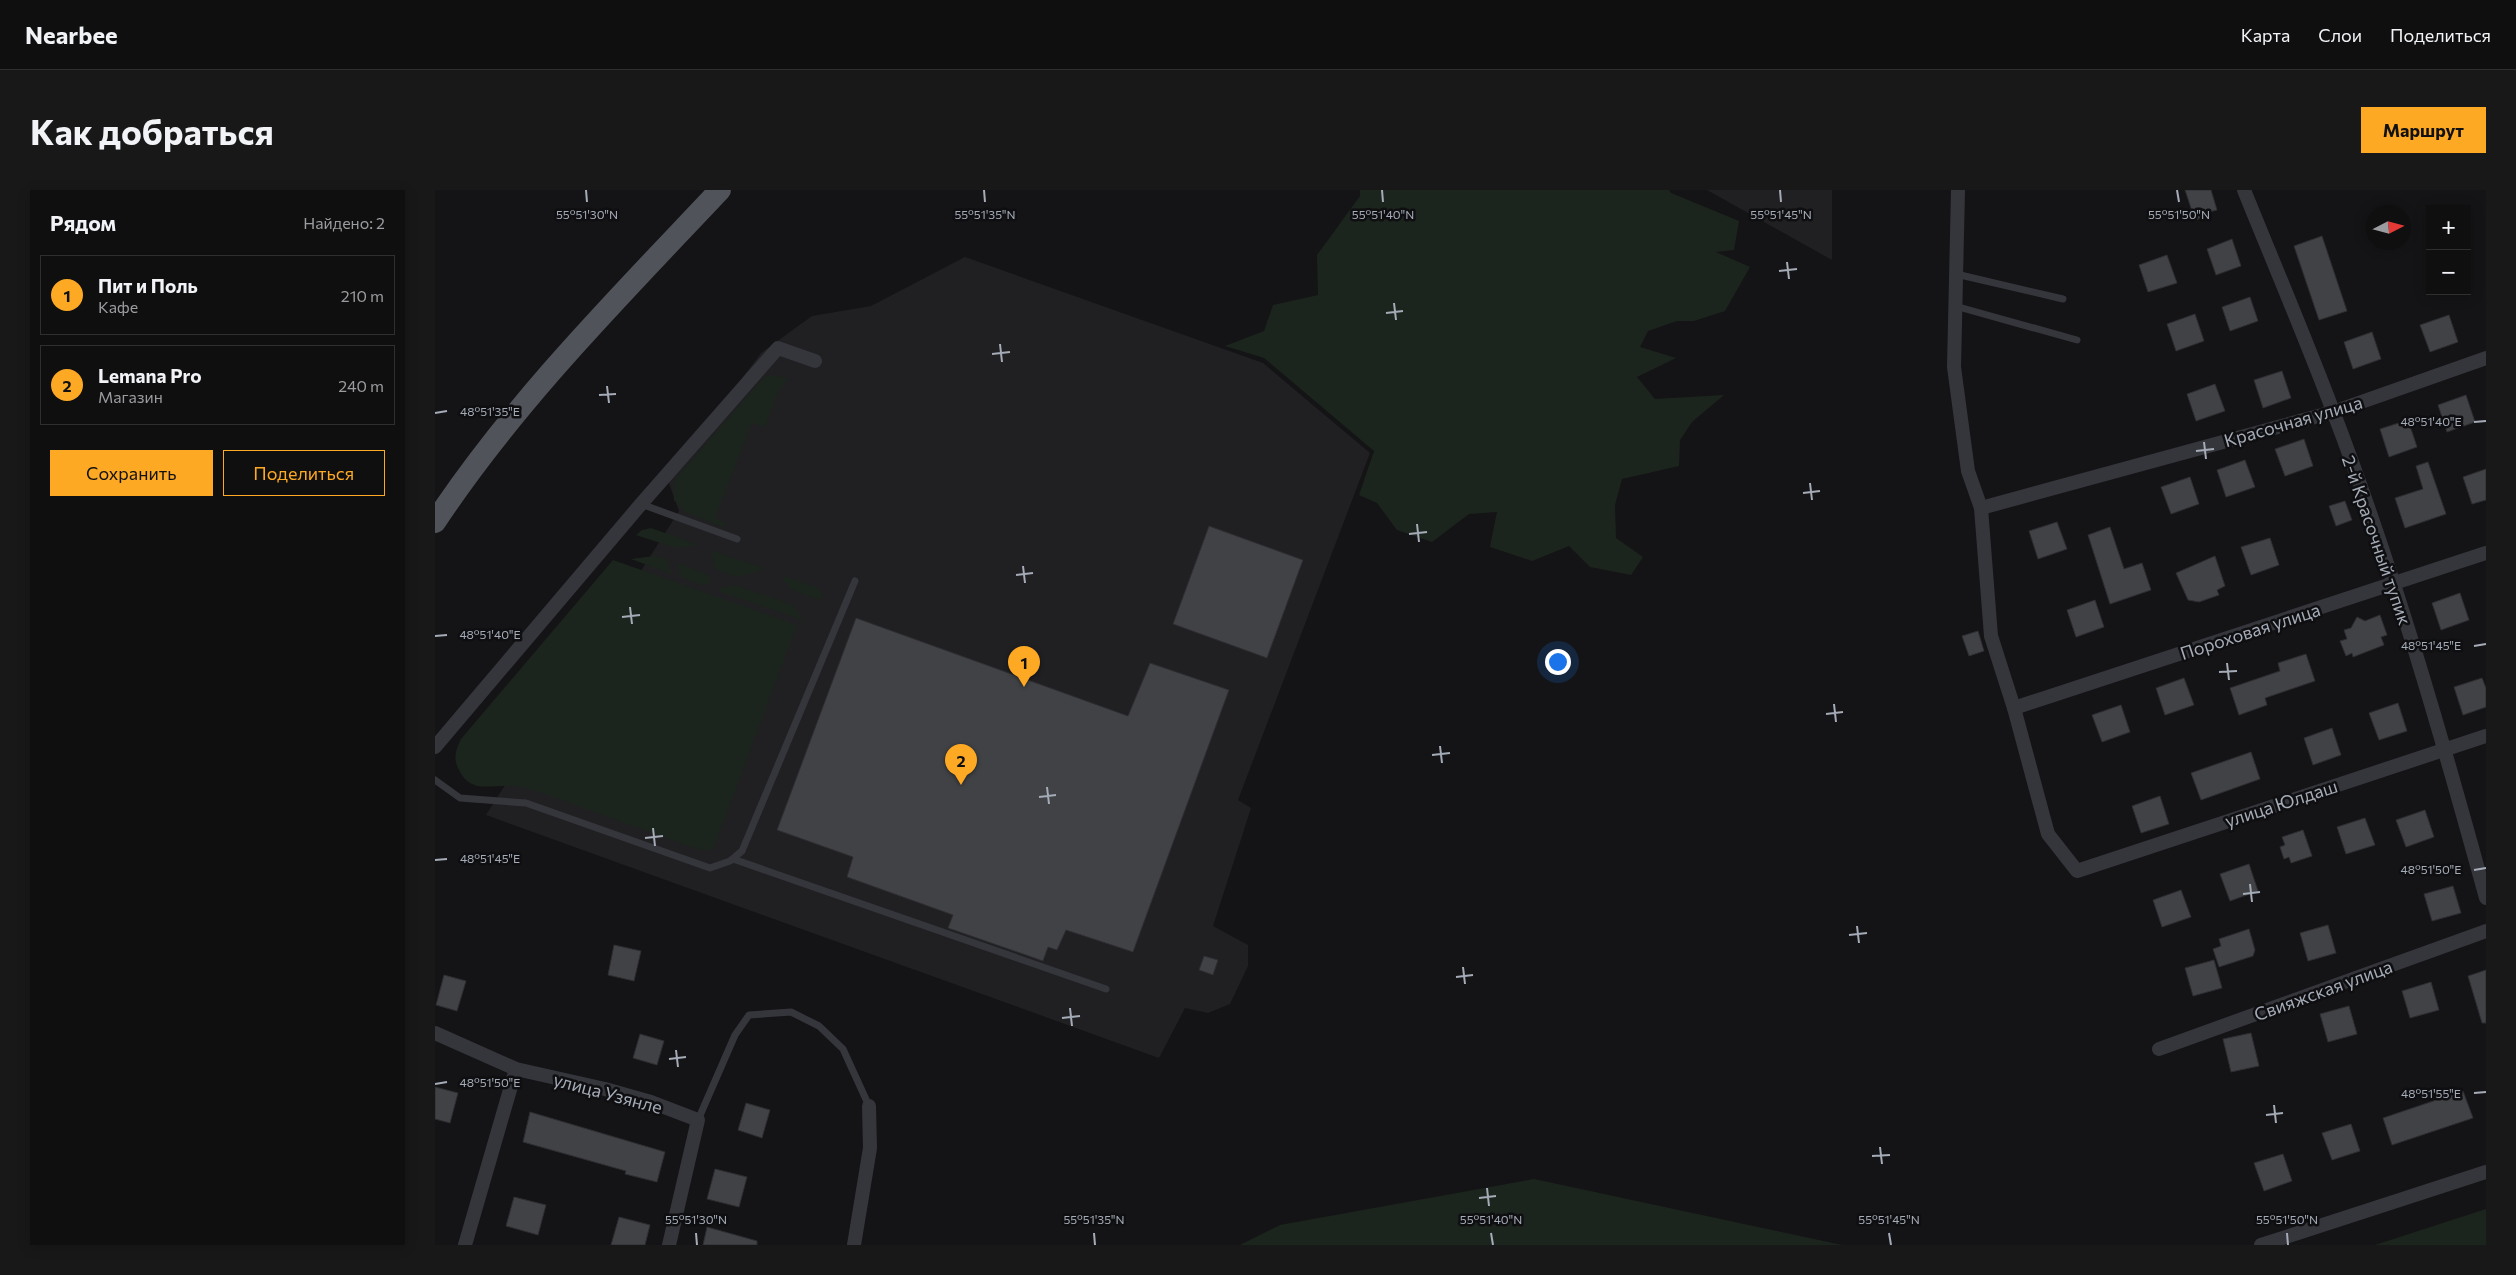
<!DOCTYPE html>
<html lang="ru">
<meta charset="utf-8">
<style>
:root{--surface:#0f0f10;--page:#181819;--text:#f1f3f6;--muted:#9b9c9f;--line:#2f2f30;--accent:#fea924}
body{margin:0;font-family:Commissioner,sans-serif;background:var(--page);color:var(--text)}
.controls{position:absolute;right:15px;top:15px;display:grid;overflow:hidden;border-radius:0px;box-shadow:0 2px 12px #0003}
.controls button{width:45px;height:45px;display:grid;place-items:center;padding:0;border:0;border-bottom:1px solid var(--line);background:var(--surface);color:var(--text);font:25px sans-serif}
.compass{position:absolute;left:1931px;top:15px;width:45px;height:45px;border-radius:50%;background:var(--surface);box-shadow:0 2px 12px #0003;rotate:84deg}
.you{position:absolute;left:1122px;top:471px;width:18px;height:18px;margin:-12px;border:4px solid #fff;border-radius:50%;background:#1a73e8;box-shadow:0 0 0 8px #1a73e833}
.badge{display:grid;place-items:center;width:32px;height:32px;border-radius:50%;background:var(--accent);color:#111;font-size:16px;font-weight:700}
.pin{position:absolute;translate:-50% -41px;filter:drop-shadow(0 1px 2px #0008)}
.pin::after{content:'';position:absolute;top:26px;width:18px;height:15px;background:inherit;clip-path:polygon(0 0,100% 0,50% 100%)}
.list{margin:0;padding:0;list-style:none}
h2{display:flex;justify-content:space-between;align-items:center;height:65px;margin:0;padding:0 20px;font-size:21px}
h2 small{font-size:16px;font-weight:400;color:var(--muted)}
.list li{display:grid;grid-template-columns:32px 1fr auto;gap:15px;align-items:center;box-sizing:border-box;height:80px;margin:0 10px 10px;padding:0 10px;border:1px solid var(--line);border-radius:0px}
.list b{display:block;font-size:19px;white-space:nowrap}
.list p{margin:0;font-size:16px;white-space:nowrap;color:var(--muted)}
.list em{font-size:16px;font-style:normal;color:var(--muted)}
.actions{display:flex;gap:10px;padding:15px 20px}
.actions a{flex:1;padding:11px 0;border:1px solid var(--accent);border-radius:0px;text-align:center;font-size:18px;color:var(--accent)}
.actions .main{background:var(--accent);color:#111}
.map{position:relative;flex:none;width:2051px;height:1055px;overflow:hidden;border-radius:0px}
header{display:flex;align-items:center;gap:30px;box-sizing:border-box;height:70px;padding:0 25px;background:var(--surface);border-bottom:1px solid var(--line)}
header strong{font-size:24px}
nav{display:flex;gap:28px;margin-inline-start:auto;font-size:18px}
.intro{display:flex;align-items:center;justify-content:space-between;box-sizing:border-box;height:120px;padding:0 30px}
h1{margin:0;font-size:35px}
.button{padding:12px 22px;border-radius:0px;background:var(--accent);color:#111;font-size:18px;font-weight:700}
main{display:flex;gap:30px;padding:0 30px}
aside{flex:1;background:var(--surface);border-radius:0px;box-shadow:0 2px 12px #0003}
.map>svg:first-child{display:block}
</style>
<header>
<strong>Nearbee</strong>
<nav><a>Карта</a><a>Слои</a><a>Поделиться</a></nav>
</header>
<div class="intro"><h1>Как добраться</h1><a class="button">Маршрут</a></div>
<main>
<aside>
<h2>Рядом<small>Найдено: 2</small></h2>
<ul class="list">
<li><span class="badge">1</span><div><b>Пит и Поль</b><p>Кафе</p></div><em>210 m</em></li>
<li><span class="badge">2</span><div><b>Lemana Pro</b><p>Магазин</p></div><em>240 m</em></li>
</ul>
<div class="actions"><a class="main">Сохранить</a><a>Поделиться</a></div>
</aside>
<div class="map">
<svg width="2051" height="1055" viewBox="0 0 2051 1055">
<rect width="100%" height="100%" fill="#141416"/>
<g fill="#202023">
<path d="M1272,0H1397V70Z"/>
<path d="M530,67L828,173L935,263L803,610L816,618L778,736L813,755V776L795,814L773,823L750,818L724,868L51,625L244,321L232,288L326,163L377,126L436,116Z"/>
</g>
<g fill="#1c251d">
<path d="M925,0H1234L1236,3L1304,31L1299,60L1281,62L1315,77L1290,121L1259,131H1242L1213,141L1205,157L1241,168L1202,187L1220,209L1289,205L1257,232L1245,250L1244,276L1187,289L1180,315L1181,348L1208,367L1196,385L1155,377L1134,356L1097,371L1055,357L1062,322L1034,324L997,352L962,340L942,313L924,305L939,261L829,168L790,156L829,141L838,115L883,105L882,65L925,6Z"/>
<path d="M340,185L353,189L343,202L330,237L317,233L280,328L292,334L285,336L250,322L239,310V294L242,287L323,194L329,187Z"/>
<path d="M216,338L264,355L241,358L201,345L207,340Z"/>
<path d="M275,360L331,379L302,387L281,379Z"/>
<path d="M220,366L232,370L237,384L196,369Z"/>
<path d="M178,370L362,435L278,660L262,659L101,601C93,599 86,596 78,596C55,594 35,605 23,578C18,567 21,559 26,549Z"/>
<path d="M242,373L274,385L276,394L268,395L245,387Z"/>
<path d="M346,385L381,397L387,404L386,410L355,399Z"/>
<path d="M300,395L358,415L368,430L286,402L285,398Z"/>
<path d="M1099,989L1407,1055H805L845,1035Z"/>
<path d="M2051,1019V1055H1940Z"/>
</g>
<g fill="#404246" stroke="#2e2e32">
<path d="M1750,0H1776L1782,20L1774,22L1775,25L1760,30Z"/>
<path d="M1887,46L1912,121L1884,130L1859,56Z"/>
<path d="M1797,49L1806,76L1781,85L1772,59Z"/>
<path d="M1732,65L1742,93L1713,102L1704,75Z"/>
<path d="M1815,107L1823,131L1795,141L1787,117Z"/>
<path d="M1760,124L1769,151L1741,161L1732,134Z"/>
<path d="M2014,125L2023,152L1995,162L1985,135Z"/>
<path d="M1937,142L1946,169L1918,179L1909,152Z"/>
<path d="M1847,181L1856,208L1828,218L1819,190Z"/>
<path d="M1780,194L1790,221L1761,231L1752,204Z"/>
<path d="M2031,205L2040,232L2012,242L2003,215Z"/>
<path d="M1973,230L1982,257L1954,267L1945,239Z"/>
<path d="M1869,249L1878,276L1850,286L1840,259Z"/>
<path d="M1810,270L1820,297L1791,307L1782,280Z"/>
<path d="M1993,272L2011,324L1970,338L1960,308L1988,299L1981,276Z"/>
<path d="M2051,279V310L2037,314L2028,287Z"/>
<path d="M1755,287L1764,314L1736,324L1726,297Z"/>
<path d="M1910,311L1917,330L1901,336L1894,316Z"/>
<path d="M1622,332L1632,359L1603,369L1594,341Z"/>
<path d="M774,336L868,370L832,468L738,434Z"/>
<path d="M1675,337L1689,379L1707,373L1716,400L1675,414L1653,345Z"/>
<path d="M1835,348L1844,375L1816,385L1806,357Z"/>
<path d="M1780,366L1790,396L1782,400L1784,405L1764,412L1753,410L1741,383Z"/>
<path d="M2025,403L2034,430L2006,440L1997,413Z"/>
<path d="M1660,410L1669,437L1641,447L1632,420Z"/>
<path d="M1945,425L1952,445L1946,447L1949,455L1918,467L1917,463L1911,466L1905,451L1912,449L1909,440L1916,438L1922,427L1930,431Z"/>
<path d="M421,428L693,526L715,473L794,500L698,762L631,740L622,760L613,757L608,771L513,738L518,725L412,687L418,667L342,640Z"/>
<path d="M1543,441L1549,461L1534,466L1527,446Z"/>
<path d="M1871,464L1880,491L1830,508L1832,515L1804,525L1795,498L1845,481L1843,473Z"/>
<path d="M1749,488L1759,515L1730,525L1721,498Z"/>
<path d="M2047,488L2051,498V517L2028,525L2019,497Z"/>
<path d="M1963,513L1972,541L1944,550L1934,523Z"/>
<path d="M1686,515L1695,542L1667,552L1657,525Z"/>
<path d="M1897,538L1906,565L1878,575L1869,548Z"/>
<path d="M1816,562L1825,589L1766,610L1756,583Z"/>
<path d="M1725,606L1734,634L1706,643L1697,616Z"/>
<path d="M1990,620L1999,647L1971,657L1961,630Z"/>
<path d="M1930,628L1940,655L1911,664L1902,637Z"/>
<path d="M1868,640L1877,666L1856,673L1854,667L1849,669L1845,657L1850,655L1847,647Z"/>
<path d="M1814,674L1823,701L1795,711L1785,684Z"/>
<path d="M2018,696L2026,723L1997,731L1989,704Z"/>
<path d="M1746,700L1756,727L1727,737L1718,710Z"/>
<path d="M1893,735L1901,763L1873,771L1865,743Z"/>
<path d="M1814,739L1820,760L1818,766L1784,777L1778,759L1786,756L1784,749Z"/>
<path d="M179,755L206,761L199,791L173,785Z"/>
<path d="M769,766L783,770L778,785L764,780Z"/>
<path d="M1779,770L1787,798L1758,806L1750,778Z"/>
<path d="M2051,780V833H2047L2033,786Z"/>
<path d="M9,785L31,791L22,821L1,815Z"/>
<path d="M1996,792L2004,820L1975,828L1967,801Z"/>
<path d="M1914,816L1922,844L1893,852L1885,824Z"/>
<path d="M1816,843L1824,876L1796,882L1788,849Z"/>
<path d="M205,844L229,851L222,875L198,868Z"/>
<path d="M0,897L23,903L15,933L0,929Z"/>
<path d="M2028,901L2038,928L1957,955L1948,928Z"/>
<path d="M311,913L335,920L327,948L303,940Z"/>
<path d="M95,922L230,962L222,992L190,984L191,981L88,952Z"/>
<path d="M1916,934L1925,961L1897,970L1887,943Z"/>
<path d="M1848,964L1857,991L1829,1001L1819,973Z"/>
<path d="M280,979L312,987L304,1017L272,1009Z"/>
<path d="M79,1007L111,1015L103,1045L71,1036Z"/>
<path d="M184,1027L215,1035L210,1055H176Z"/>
<path d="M272,1037L322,1051V1055H268Z"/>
</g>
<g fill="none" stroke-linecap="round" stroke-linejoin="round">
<g stroke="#35363c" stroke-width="7">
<path d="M1521,84L1628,109"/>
<path d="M1520,116L1642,150"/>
<path d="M206,314L302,349"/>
<path d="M0,590L25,608L91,613L275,678L295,671L307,661L420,391"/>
<path d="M298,669L671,799"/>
<path d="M263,930L300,845L314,825L356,822L384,836L408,859L434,916"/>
</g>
<g stroke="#35363c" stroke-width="14">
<path d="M1523,0L1519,177L1533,281L1546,318L1556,446L1579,518L1613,644L1642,681L2051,546"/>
<path d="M1809,0C1839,74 1870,147 1898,221C1959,380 2006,544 2051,708"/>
<path d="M1546,318L1898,222L2051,168"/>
<path d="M1579,518L2051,363"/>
<path d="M0,557L206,314L343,158L380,171"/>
<path d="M0,843L81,879L170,899L216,912L263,930L234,1055"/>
<path d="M1724,859L2051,741"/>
<path d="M30,1055L81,879"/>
<path d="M419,1055L435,958L434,916"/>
<path d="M1826,1055L2051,982"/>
</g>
<path stroke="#51535b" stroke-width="22" d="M0,332C80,211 186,105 285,0"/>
</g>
<path fill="none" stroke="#a5acb8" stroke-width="2" d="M151,0L152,12M549,0L550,12M947,0L948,12M1345,0L1346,12M1742,0L1744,12M1352,72L1354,89M1344,81L1362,79M959,113L961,130M951,123L968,121M565,154L567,172M557,164L575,162M172,196L174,213M164,205L181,204M0,223L12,221M2039,232L2051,231M1769,252L1771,269M1761,261L1779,259M1375,293L1377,310M1368,303L1385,301M982,334L984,352M974,344L992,342M588,376L590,393M581,385L598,383M195,417L197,434M187,427L205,425M0,446L12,445M2039,456L2051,454M1792,473L1794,490M1784,482L1802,481M1399,514L1401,532M1391,524L1408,522M1005,556L1007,573M997,565L1015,563M612,597L614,614M604,607L621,605M218,638L220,656M210,648L228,646M0,670L12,669M2039,680L2051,678M1815,694L1817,712M1808,704L1825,702M1422,736L1424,753M1414,745L1432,743M1028,777L1030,794M1021,787L1038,785M635,818L637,836M627,828L645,826M241,860L243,877M234,869L251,867M0,894L12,892M2039,903L2051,902M1839,915L1841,933M1831,925L1848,923M1445,957L1447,974M1437,966L1455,965M1052,998L1054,1016M1044,1008L1061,1006M261,1043L262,1055M659,1043L660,1055M1056,1043L1058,1055M1454,1043L1456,1055M1852,1043L1853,1055"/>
<g text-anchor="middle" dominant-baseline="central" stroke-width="5" stroke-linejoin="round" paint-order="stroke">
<g font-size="18" fill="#a5acb8" stroke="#0f0f11">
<text transform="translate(1858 231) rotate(-16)">Красочная улица</text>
<text transform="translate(1942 350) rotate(71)">2-й Красочный тупик</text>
<text transform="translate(1815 441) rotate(-18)">Пороховая улица</text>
<text transform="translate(1846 613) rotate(-18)">улица Юлдаш</text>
<text transform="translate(1888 800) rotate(-20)">Свияжская улица</text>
<text transform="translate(173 903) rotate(15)">улица Узянле</text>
</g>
</g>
<g font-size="12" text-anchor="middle" fill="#a5acb8" stroke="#0f0f11" stroke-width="5" stroke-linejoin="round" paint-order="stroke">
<text x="152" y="29">55°51'30"N</text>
<text x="550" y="29">55°51'35"N</text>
<text x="948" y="29">55°51'40"N</text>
<text x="1346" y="29">55°51'45"N</text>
<text x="1744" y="29">55°51'50"N</text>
<text x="55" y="226">48°51'35"E</text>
<text x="1996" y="236">48°51'40"E</text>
<text x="55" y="449">48°51'40"E</text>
<text x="1996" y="460">48°51'45"E</text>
<text x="55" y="673">48°51'45"E</text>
<text x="1996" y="684">48°51'50"E</text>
<text x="55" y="897">48°51'50"E</text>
<text x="1996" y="908">48°51'55"E</text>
<text x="261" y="1034">55°51'30"N</text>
<text x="659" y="1034">55°51'35"N</text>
<text x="1056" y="1034">55°51'40"N</text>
<text x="1454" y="1034">55°51'45"N</text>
<text x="1852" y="1034">55°51'50"N</text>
</g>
</svg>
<div class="controls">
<button>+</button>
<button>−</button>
</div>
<svg class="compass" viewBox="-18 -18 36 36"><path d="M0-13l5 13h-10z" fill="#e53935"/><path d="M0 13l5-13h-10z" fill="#9b9c9f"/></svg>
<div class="you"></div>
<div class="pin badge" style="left:589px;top:497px">1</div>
<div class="pin badge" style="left:526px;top:595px">2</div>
</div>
</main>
